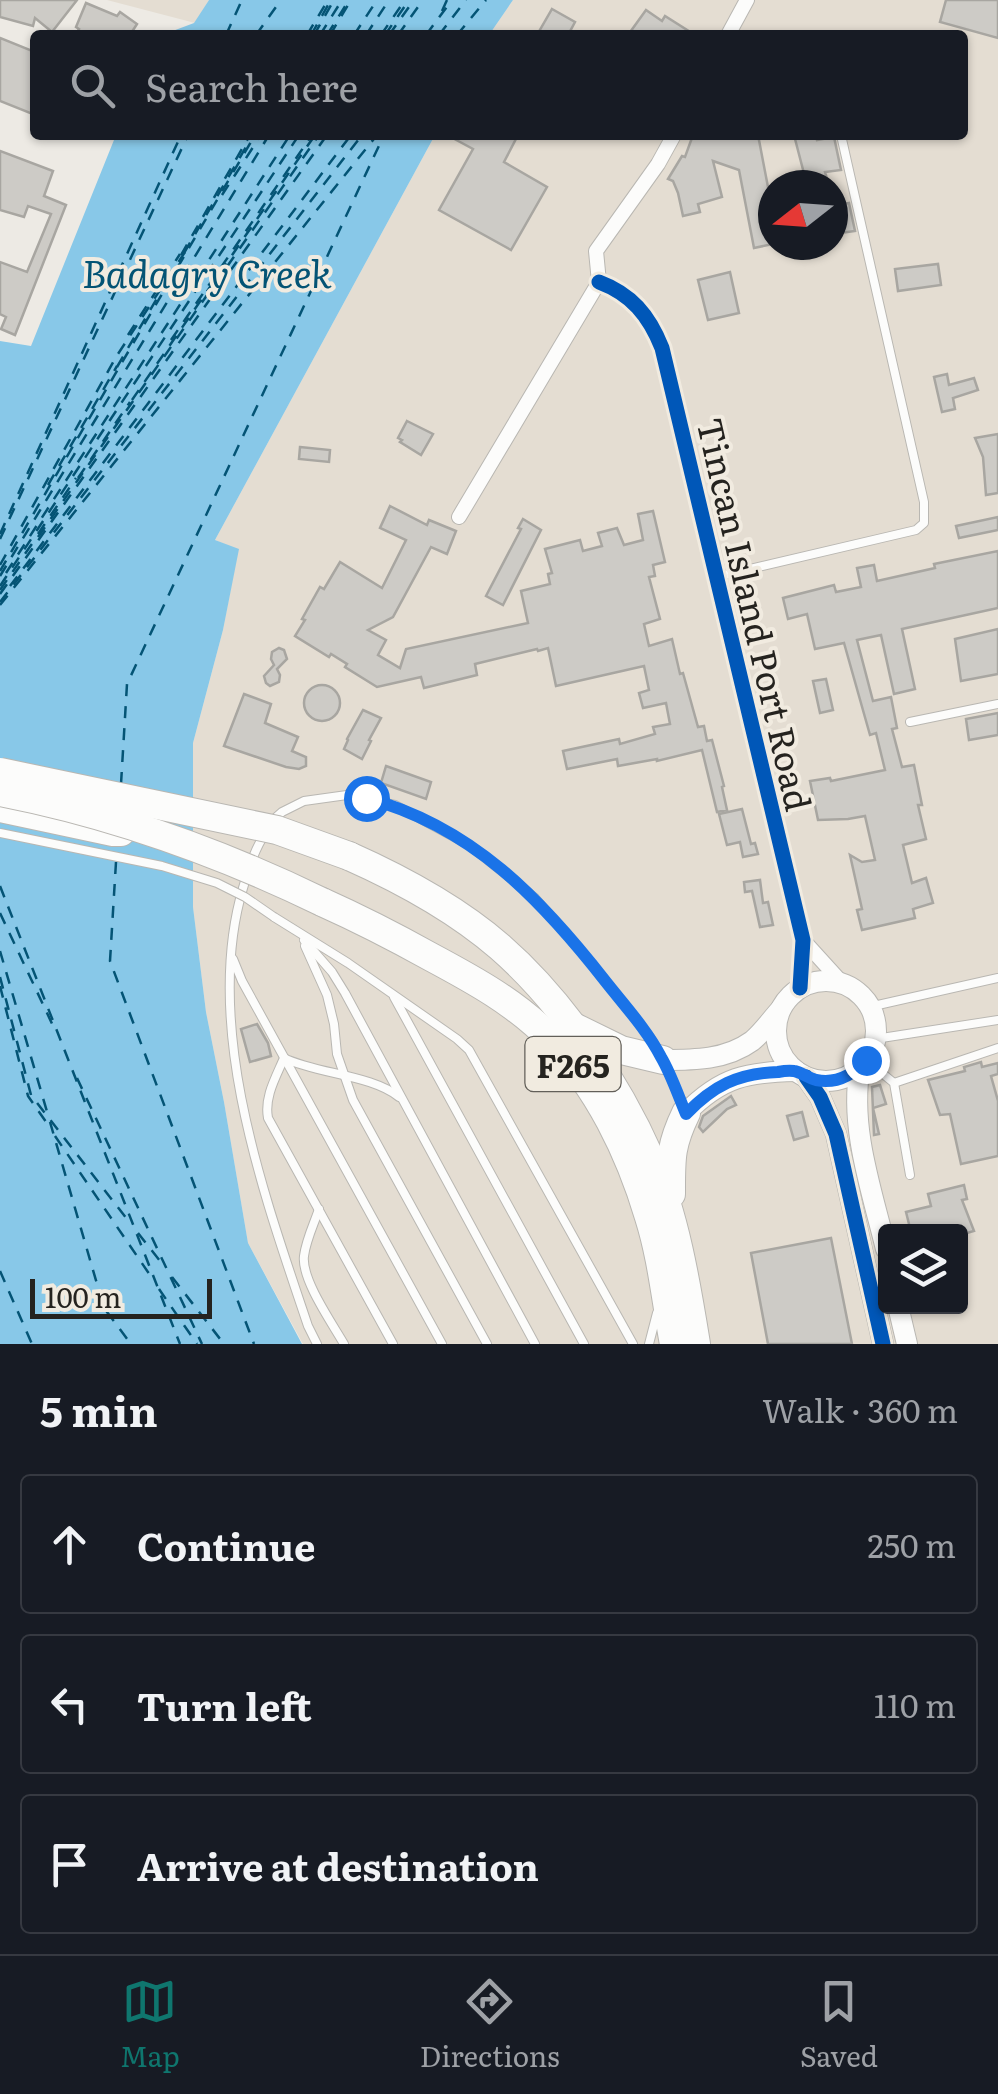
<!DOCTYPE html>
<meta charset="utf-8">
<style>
:root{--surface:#171b24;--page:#20242c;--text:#f1f3f6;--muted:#9ea1a6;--line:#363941;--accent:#0f766e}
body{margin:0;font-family:Literata,serif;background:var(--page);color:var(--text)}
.controls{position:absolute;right:30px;bottom:30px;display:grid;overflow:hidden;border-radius:10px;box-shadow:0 2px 8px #0004}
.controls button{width:90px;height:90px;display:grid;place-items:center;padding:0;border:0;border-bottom:2px solid var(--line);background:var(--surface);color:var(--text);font:50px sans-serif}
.compass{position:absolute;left:758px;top:170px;width:90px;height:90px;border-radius:50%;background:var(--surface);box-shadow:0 2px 8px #0004;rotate:253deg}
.scale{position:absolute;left:30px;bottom:25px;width:182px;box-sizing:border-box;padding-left:10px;border:5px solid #25231f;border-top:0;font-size:28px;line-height:35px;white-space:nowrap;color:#25231f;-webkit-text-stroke:8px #f1ebe0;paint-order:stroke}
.stop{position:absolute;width:30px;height:30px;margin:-22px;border:8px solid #1a73e8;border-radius:50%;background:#fff}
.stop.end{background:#1a73e8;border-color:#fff;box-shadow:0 2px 10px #0008}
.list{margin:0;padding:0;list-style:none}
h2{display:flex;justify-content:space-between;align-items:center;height:130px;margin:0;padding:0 40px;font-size:42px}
h2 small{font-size:32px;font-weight:400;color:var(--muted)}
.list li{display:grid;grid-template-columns:65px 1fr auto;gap:30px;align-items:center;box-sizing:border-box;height:140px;margin:0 20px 20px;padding:0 20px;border:2px solid var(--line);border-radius:10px}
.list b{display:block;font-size:38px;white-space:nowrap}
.list em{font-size:32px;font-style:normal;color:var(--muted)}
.icon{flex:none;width:55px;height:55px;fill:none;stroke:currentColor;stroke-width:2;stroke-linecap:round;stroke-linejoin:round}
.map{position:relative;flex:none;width:998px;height:1344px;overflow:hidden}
.search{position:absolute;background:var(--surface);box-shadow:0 2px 8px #0004;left:30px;right:30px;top:30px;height:110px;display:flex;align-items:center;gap:25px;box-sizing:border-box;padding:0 35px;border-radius:10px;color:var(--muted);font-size:38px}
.sheet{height:610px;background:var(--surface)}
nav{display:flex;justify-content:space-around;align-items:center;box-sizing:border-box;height:140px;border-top:2px solid var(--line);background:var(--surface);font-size:28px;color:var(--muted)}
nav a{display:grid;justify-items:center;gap:5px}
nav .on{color:var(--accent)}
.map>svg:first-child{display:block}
</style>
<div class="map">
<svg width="998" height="1344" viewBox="0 0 998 1344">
<rect width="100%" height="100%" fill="#edeae4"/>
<g fill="#e4ddd2" fill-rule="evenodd">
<path d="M107,0H209L195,23Z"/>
<path d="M513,0H998V1344H303L248,1243L224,1102L206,1012L193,907V743L223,630L238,550L215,540L435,135H963V35H489ZM773,185H833V245H773ZM886,1232H960V1306H886Z"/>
</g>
<g fill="#88c8e8">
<path d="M209,0H513L489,35H162L194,23Z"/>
<path d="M116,135H435L215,540L239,549L223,630L193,743V907L206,1012L224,1102L248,1243L302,1344H0V341L31,346Z"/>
</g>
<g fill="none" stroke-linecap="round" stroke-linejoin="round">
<g stroke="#045475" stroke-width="2.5" stroke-dasharray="12 10" stroke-linecap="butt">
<path d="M442,11L447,0"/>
<path d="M226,35L242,0"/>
<path d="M256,35L281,0"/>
<path d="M307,35L328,0"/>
<path d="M311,35L331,0"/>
<path d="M314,35L334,0"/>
<path d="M320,35L342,0"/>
<path d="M327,35L349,0"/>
<path d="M330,35L351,0"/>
<path d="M354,35L377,0"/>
<path d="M366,35L389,0"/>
<path d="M381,35L405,0"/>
<path d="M385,35L409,0"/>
<path d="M389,35L414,0"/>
<path d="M398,35L423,0"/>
<path d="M426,35L452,0"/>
<path d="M439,35L466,0"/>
<path d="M457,35L486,0"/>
<path d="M222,195L261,135"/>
<path d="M184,253L253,135"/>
<path d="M181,255L250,135"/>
<path d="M128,335L180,254"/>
<path d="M171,340L312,135"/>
<path d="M117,367L163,288"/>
<path d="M132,400L315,135"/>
<path d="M78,478L130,402"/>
<path d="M48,485L117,366"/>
<path d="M0,534L181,135"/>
<path d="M38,534L76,478"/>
<path d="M38,537L319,135"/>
<path d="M0,539L188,135"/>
<path d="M0,565L116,357L185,252"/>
<path d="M0,571L255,135"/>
<path d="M6,573L290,135"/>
<path d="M0,576L269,135"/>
<path d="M0,586L299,135"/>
<path d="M10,586L351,135"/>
<path d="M0,590L36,538"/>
<path d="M0,594L327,135"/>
<path d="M0,602L362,135"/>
<path d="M0,605L377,135"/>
<path d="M121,784L127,684L384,135"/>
<path d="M116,862L110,961L254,1344"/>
<path d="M0,886L180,1344"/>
<path d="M0,913L55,1030"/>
<path d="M0,951L48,1115"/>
<path d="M0,977L31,1095L130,1223"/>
<path d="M0,986L28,1096L51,1129"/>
<path d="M77,1078L202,1344"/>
<path d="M50,1122L104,1308L131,1344"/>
<path d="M55,1136L152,1278"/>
<path d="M138,1233L164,1266"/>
<path d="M0,1271L32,1344"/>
<path d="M172,1277L224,1344"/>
<path d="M159,1289L197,1344"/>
</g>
</g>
<g fill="#cdcbc6" stroke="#a8a6a1" stroke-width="2.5">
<path d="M0,0H77L52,32L35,18L33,26L0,17Z"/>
<path d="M946,0H998V38L940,22Z"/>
<path d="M86,3L117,16L120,12L137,24L130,35H75L79,29L76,27Z"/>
<path d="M552,9L575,22L568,35H537Z"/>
<path d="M646,10L662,21L665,16L695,35H628Z"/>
<path d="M0,38L35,52V115L0,101Z"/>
<path d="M447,135H518L504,162L547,187L511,250L439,210L473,149Z"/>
<path d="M693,135H758L773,213V244L754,248L739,170L713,161L722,197L698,204L700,212L683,216L678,193L673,181L668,179L682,156L685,157Z"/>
<path d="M794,135H816L817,140L834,137L841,170L825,172L829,185H807Z"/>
<path d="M0,151L53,171L44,196L66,205L15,335L1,329L6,317L0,314V262L27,272L51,214L28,206L24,217L0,210Z"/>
<path d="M849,203L855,231L833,234V206Z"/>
<path d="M938,264L941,285L898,291L895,269Z"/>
<path d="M730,272L739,313L708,320L698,280Z"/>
<path d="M947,374L949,385L974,378L978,390L953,398L955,409L942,412L934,377Z"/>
<path d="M407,421L433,434L421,455L400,442L402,440L398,438Z"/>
<path d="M998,434V493L986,495L983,457L975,438Z"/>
<path d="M300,447L330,450L329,462L299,459Z"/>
<path d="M390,506L427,525L429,520L456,531L447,554L431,547L393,617L368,630L386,640L378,655L400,668L406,649L528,623L521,591L550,584L548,574L552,573L545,549L580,540L583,551L602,546L598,533L617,528L624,545L643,540L638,514L653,511L665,562L653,565L655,576L649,577L660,619L644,624L649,646L672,639L680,674L683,673L698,727L704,726L707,741L712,740L724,786L722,787L727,810L717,812L702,750L657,761V759L618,766L617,759L567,769L563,751L619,739L620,744L655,734L653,727L670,724L666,703L643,708L639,693L649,690L644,666L556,686L548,648L538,651L537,649L475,664L477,675L424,688L421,677L377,687L345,667L347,664L331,654L329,657L295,636L305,620L302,619L320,587L324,589L340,562L382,588L406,540L380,528Z"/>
<path d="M998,517V530L959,538L956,526Z"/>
<path d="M523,519L541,530L503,605L486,596L521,529L518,528Z"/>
<path d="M998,551V608L902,629L915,689L894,694L881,635L857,640L873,701L891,697L897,728L892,729L902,767L914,765L922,805H918L926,839L903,845L912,883L926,878L933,903L913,909L915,918L862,930L857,910L862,909L850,855L862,862L875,860L865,816L848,819L818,820L810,781L830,778L831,781L885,770L876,733L870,735L844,643L815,649L807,614L788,619L783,598L834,585L836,592L861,587L857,568L874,565L877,581L935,568L934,564Z"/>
<path d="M998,629V674L961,681L955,639Z"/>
<path d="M279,648L284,650L287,659L277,669L280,675L279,682L270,686L266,683L264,676L274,665L271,659L272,652Z"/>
<path d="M826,679L833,710L820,713L813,681Z"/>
<circle cx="322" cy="703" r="18"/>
<path d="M244,694L271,704L265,723L298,737L292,751L306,757V766L299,769L286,767L224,746Z"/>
<path d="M363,710L381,718L369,740L371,741L362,759L344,749L348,740L347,739Z"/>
<path d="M998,713V735L969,740L966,719Z"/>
<path d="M386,766L431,782L426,799L381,783Z"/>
<path d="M742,809L751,844L755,843L758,854L743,857L740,842L727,845L719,814Z"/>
<path d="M760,880L763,903L768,902L773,925L760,927L752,891L745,892L744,882Z"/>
<path d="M257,1024L268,1043L271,1056L250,1062L241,1029Z"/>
<path d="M981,1062L982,1067L998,1063V1074L991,1076L998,1101V1156L961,1164L950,1114L940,1115L928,1080L965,1071L964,1067Z"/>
<path d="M880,1085L886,1104L873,1108L879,1134L874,1135L872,1087Z"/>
<path d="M731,1096L736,1105L727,1109L703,1132L699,1127L703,1116Z"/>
<path d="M802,1112L808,1136L794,1140L787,1116Z"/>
<path d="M964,1185L967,1199L962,1200L974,1231L960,1235V1232H911L906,1212L931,1206L928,1194Z"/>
<path d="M831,1238L852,1344H768L751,1253Z"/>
</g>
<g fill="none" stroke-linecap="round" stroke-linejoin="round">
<g stroke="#b9b7b2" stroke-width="10">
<g id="lane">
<path d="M716,577L916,530L924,523V502L841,135"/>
<path d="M910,722L998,704"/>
<path d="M273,820L282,812L304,801L347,795L395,805L469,845L535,898L591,963L650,1037L659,1052"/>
<path d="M266,832C254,850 249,868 243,888C202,1026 264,1195 308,1326L317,1344"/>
<path d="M274,917L348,963L457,1039L469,1050L633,1344"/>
<path d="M304,940L332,972L345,993L535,1344"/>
<path d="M305,946L327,995L334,1024L337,1054L353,1100L487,1344"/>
<path d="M233,959L242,981L442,1344"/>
<path d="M394,997L584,1344"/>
<path d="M869,1007L998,978"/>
<path d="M875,1039L998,1020"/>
<path d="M866,1060L894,1083L910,1175"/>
<path d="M665,1064L683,1107"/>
<path d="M894,1083L998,1048"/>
<path d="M319,1209C314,1224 306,1240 304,1256C301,1279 332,1323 344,1344"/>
<path d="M393,1344L268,1118C264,1097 276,1077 284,1058C317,1074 372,1075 399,1097"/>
<path d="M649,1344L657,1313"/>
</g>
</g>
<g stroke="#b9b7b2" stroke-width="16">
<g id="street">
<path d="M728,35L747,0"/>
<path d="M599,282C631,294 649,315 662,348L803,940L800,988"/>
<path d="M459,517L599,282L596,251L658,164L674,135"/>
<path d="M803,940L843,984"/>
</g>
</g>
<g stroke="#b9b7b2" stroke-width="22">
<g id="secondary">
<circle cx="826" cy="1031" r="50"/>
<path d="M663,1060C694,1060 726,1060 752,1041C762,1033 771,1020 780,1010"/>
<path d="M860,1067C849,1127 872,1191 886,1249"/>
<path d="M806,1077L820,1097L836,1134L883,1344"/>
<path d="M686,1113C721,1077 747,1072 796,1071"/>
<path d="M898,1306L907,1344"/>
</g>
</g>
<g stroke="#b9b7b2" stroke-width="30">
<g id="highway">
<path d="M0,808L113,832H121"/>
<path d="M349,856C403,880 455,908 500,947C562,1001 617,1083 650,1158C675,1216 686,1282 696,1344"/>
<path d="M322,902C360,919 395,937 431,957C474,980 516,1003 550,1038C598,1086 630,1153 649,1217C662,1258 666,1302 674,1344"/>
<path d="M576,1028L621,1050L663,1060"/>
<path d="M671,1194C671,1159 670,1146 686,1113"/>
</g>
</g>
<use href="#lane" stroke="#fcfcfb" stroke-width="8"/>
<use href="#street" stroke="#fcfcfb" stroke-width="14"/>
<use href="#secondary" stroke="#fcfcfb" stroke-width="20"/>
<use href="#highway" stroke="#fcfcfb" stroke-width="28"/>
<g stroke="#b9b7b2" stroke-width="10" stroke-linecap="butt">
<path id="lane-bridge" d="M0,833L162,866L217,883L245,897L274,917"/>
</g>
<g stroke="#b9b7b2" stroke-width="30" stroke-linecap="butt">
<g id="highway-bridge">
<path d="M0,772L277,830L349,856"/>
<path d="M0,792C113,814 219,852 322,902"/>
</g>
</g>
<use href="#lane-bridge" stroke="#fcfcfb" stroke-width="8"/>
<use href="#highway-bridge" stroke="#fcfcfb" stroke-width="28"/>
<g stroke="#f1ebe0" stroke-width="21">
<g id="cycleway">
<path d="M599,282C631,294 649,315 662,348L803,940L800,988"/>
<path d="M806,1077L820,1097L836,1134L883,1344"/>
</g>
</g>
<use href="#cycleway" stroke="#0057b8" stroke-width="15"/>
</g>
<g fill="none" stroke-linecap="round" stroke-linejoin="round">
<path stroke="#1a73e8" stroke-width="12" d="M366,798C472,826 541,899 606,982C625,1006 647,1030 661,1057C671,1074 678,1095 686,1114C713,1086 738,1073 778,1072C783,1071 788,1070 794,1071C801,1072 808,1078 816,1080C836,1084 853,1075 866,1060"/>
</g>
<g text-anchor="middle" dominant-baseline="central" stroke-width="8" stroke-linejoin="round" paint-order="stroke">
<rect fill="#f1ebe0" stroke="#625f59" stroke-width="2.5" x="525.5" y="1037" width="95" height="54" rx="8"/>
<g font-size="32" font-weight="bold" fill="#25231f">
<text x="573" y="1064">F265</text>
</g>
<g font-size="35" fill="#25231f" stroke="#f1ebe0">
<text transform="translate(756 614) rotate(77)">Tincan Island Port Road</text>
</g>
<g font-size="38" font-style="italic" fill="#045475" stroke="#f1ebe0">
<text x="207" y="271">Badagry Creek</text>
</g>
</g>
</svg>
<div class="controls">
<button><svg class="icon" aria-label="layers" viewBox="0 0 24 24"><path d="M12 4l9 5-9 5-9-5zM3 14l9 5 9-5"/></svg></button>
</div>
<svg class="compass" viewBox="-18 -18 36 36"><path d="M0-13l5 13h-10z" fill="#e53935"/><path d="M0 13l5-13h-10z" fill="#9ea1a6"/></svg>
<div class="scale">100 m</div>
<div class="stop" style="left:366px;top:798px"></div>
<div class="stop end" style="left:866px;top:1060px"></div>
<div class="search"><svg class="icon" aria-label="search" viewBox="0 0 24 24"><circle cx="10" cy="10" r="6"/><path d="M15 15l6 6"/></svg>Search here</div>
</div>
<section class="sheet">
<h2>5 min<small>Walk · 360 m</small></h2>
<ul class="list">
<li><svg class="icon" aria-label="ahead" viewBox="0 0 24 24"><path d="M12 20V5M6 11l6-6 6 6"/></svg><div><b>Continue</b></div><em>250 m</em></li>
<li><svg class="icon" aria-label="left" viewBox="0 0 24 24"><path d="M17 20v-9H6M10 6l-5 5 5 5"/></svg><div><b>Turn left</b></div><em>110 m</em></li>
<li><svg class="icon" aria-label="arrive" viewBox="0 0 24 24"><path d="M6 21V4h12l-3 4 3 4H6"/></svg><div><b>Arrive at destination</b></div></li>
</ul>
</section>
<nav>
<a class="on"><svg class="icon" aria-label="map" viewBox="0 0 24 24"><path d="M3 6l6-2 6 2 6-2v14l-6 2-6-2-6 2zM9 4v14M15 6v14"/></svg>Map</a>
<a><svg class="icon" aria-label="directions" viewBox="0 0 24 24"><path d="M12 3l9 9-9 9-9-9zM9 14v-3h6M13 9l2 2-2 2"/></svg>Directions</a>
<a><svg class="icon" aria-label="saved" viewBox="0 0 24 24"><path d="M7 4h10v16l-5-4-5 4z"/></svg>Saved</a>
</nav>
